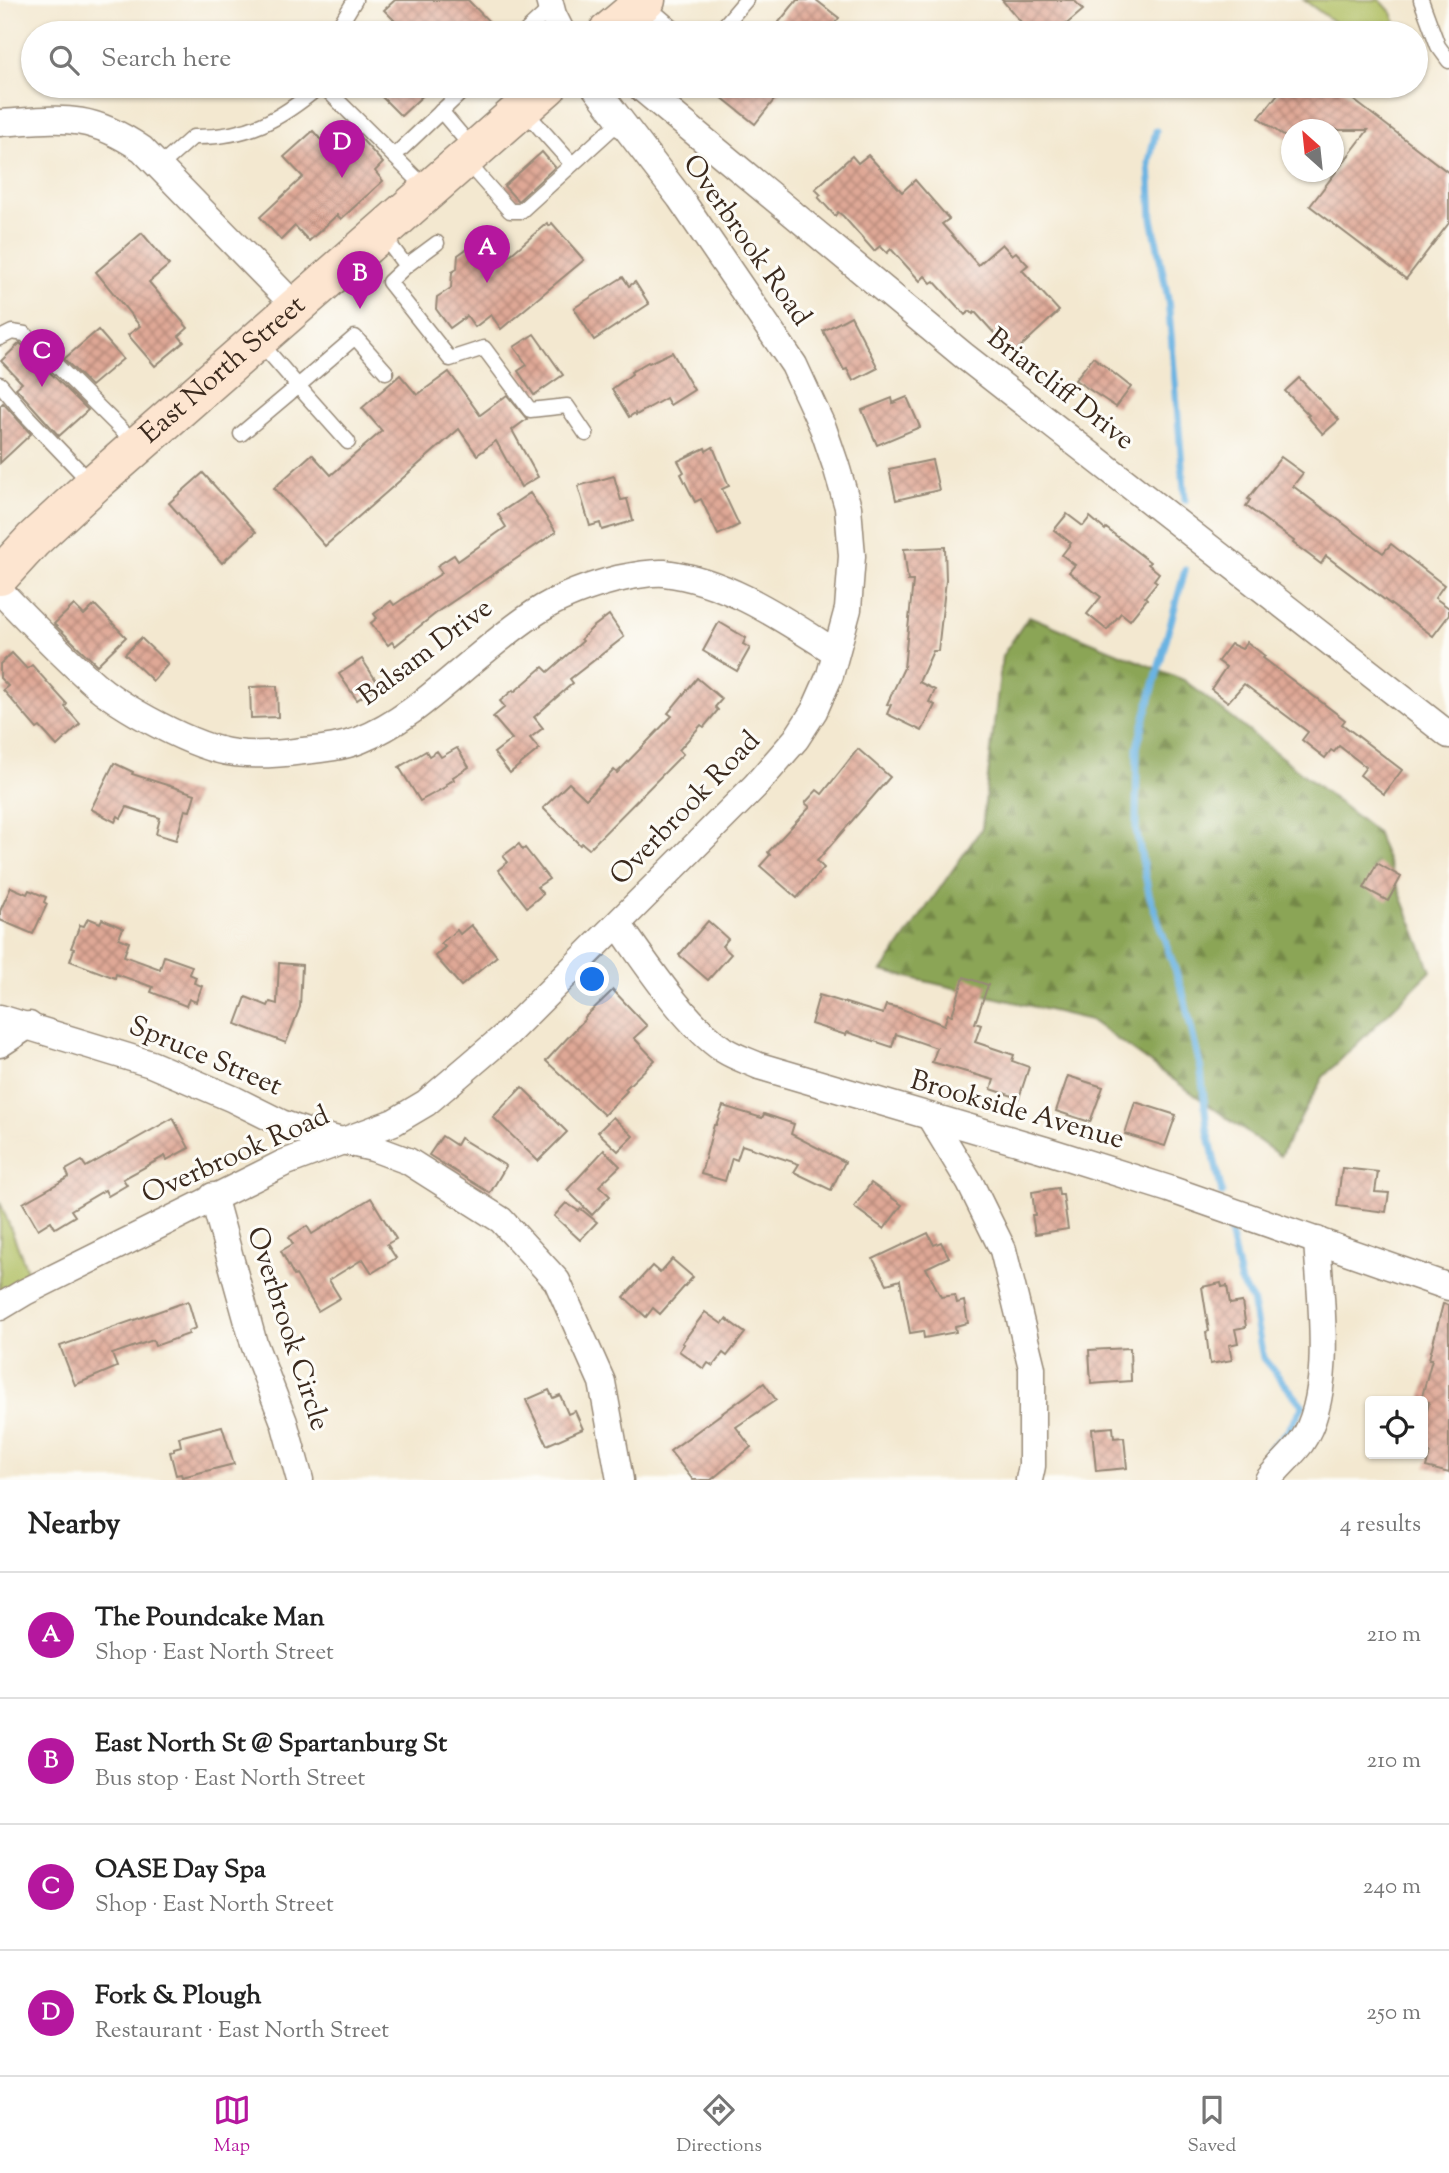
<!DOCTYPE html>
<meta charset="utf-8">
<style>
:root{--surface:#fff;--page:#f2f2f2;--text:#222;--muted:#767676;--line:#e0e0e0;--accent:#b5179e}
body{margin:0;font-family:"Sorts Mill Goudy",serif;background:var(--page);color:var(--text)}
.controls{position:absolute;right:21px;bottom:21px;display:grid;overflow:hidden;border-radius:7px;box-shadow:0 2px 5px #0004}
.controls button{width:63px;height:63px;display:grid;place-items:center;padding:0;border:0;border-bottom:2px solid var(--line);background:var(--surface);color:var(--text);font:35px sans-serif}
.compass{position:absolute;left:1281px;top:119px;width:63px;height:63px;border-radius:50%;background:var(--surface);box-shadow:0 2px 5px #0004;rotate:333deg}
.you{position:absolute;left:593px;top:980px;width:24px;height:24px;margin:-18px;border:5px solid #fff;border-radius:50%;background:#1a73e8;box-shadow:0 0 0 10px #1a73e833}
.badge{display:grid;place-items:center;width:46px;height:46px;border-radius:50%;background:var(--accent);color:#fff;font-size:23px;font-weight:700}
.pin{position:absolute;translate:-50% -58px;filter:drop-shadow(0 2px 4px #0008)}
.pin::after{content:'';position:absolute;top:37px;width:24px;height:21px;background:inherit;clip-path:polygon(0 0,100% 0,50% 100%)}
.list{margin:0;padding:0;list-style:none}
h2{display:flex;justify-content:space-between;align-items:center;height:91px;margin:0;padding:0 28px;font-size:30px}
h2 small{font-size:23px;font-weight:400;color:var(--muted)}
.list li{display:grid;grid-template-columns:46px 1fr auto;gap:21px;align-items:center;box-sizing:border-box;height:126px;padding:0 28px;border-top:2px solid var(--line)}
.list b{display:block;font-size:26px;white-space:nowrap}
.list p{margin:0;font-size:23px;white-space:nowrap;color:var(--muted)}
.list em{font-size:23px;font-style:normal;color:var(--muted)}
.icon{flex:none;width:38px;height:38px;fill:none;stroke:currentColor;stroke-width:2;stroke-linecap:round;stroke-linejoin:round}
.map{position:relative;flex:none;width:1449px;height:1480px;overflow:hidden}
.search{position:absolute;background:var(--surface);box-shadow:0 2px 5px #0004;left:21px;right:21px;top:21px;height:77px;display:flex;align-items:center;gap:18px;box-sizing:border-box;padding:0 24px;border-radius:38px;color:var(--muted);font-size:26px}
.sheet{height:595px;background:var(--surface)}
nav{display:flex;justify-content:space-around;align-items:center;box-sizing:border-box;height:98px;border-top:2px solid var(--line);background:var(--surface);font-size:19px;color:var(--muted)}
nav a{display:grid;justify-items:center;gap:4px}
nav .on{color:var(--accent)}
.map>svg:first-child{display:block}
</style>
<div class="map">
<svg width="1449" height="1480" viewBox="0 0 1449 1480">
<defs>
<pattern id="forest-firs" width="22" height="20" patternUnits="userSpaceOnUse" patternTransform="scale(1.75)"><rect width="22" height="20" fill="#8ba556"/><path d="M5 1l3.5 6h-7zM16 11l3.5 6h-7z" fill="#738747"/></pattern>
<pattern id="building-cross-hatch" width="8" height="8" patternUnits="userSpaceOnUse" patternTransform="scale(1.75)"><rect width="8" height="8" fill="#dfa896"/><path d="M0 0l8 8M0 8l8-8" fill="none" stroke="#b6897a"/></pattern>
</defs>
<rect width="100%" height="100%" fill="#fdfcf7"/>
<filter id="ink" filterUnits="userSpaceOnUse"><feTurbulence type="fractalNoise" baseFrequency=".0143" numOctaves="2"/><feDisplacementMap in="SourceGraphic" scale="14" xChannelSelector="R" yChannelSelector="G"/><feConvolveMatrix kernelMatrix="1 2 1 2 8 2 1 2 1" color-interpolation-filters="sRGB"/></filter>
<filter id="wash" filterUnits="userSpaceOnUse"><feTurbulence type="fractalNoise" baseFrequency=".00686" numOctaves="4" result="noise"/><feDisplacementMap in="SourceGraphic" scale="28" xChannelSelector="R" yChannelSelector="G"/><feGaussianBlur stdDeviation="1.57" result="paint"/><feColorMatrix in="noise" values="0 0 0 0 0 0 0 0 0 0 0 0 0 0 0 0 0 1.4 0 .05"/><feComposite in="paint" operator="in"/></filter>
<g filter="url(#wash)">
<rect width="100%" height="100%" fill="#f3e8d0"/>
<path fill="url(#forest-firs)" stroke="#63683a" stroke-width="2" d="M1029,616L1184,680L1376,832L1431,971L1323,1077L1280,1156L1090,1020L882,971L982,828L1002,656Z"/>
<g fill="#afbe60" stroke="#75743f" stroke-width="2">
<path d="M1304,0H1380L1392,13L1400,33H1349Z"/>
<path d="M0,1202L31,1280L0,1297Z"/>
</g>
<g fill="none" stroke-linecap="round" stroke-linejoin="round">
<g stroke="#6ab3e2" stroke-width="7">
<path d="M1156,131L1149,162L1152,218L1168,299L1185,500"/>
<path d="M1185,570L1137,747L1136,829L1149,894L1183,993L1201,1070L1207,1127L1222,1193"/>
<path d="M1230,1232L1241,1284L1252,1300L1263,1358L1303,1406L1287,1432L1267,1451"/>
</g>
</g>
<g id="blocks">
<g fill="url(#building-cross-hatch)">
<path d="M395,0H468L500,33H384L396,22L384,10Z"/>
<path d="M797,0H816L839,18L827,33H770Z"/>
<path d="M1002,0H1074L1083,10L1056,33H1009L1021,22Z"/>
<path d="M371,86H433L401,116Z"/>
<path d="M728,86H785L755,124L720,96Z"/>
<path d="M1284,86H1338L1352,97L1351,98L1449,173V223L1406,279L1310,206L1368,130H1292V142L1259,118Z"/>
<path d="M313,131L330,150L342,139L345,143L356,133L383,163L375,171L383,181L341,219L337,215L309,241L295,226L281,240L260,217L303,177L284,157Z"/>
<path d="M542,152L555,167L518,201L504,186Z"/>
<path d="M868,155L902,192L915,180L949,219L942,224L978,265L1002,244L1012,255L1016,252L1028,265L1022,270L1059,311L1013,354L975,312L973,314L970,311L965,315L934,281L931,283L925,276L920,281L891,249L887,253L880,246L874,251L843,216L838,212L835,216L818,197L821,195L815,189L852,156L858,163Z"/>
<path d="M547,223L549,226L552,223L584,260L501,329L491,315L475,327L467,316L450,328L436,309L437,297L451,288L452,272L457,269L458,255L475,243L494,269Z"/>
<path d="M142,233L169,265L149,282L188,328L179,336L184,342L155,366L128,335L140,326L96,272Z"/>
<path d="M623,277L629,286L635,282L649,304L594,340L574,308Z"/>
<path d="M851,316L878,368L853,381L847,369L844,370L823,331Z"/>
<path d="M98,330L123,359L91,386L64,359Z"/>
<path d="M534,334L563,375L534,395L518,371L527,365L514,347Z"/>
<path d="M20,343L88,410L59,436L16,388L22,383L1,361Z"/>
<path d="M672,352L694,390L670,405L666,398L636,415L635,413L629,417L612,389L632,374L631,372L648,362L649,363Z"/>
<path d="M1093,357L1131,387L1116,407L1075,380Z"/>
<path d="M449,372L480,415L507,395L527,419L512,430L538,477L521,487L496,441L477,455L459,429L325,546L274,488L312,454L331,475L382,431L362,408L400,375L417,395Z"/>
<path d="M1299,378L1339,420L1323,434L1307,416L1309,415L1285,391Z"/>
<path d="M907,397L920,427L877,445L862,410L892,398L893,403Z"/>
<path d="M3,403L31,434L0,463V406Z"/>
<path d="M713,447L729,486L722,489L739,525L718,535L701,499L695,502L681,474L684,472L678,461L705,448L706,451Z"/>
<path d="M1281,457L1303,473L1293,486L1383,553L1391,544L1444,585L1435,598L1449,608V615L1433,636L1326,556L1321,564L1293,543L1294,541L1246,506L1250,500L1248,499Z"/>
<path d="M932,460L939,490L896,500L889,469Z"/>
<path d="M203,473L256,532L222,563L169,503Z"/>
<path d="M614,476L621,500L627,499L633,521L602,530L600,523L590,526L578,486Z"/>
<path d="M530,493L556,532L440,610L395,646L392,642L388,645L371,623L377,618L374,614L391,601L394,605L442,573L437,566L454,555L458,561L506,527L498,514Z"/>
<path d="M1067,514L1083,526L1090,517L1105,530L1106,528L1150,562L1148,564L1159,573L1154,580L1157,582L1145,597L1147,599L1130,620L1121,613L1107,630L1087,614L1101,597L1069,572L1075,565L1062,555L1071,543L1054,530Z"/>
<path d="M945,547L946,580L938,651H933L919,682L935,690L929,702L935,705L922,731L887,714L891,705L887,704L904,668L913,581H908L904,549Z"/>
<path d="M74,605L84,615L95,605L126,637L97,665L54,624Z"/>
<path d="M609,615L624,637L570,679L573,683L534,717L543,728L530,738L539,749L510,773L494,753L512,739L493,717L505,707L500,701L513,690L514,692L543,667L548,672L583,641L581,639L593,627Z"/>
<path d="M719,622L746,638L743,644L750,648L737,671L703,651Z"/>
<path d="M141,638L168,664L153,681L125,654Z"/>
<path d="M1247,642L1265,656L1263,658L1345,720L1342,724L1402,770L1384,794L1360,775L1366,767L1339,746L1334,752L1331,750L1325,758L1302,740L1308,732L1244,684L1228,702L1211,689L1226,667L1218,661L1231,644L1242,649Z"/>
<path d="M12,653L27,669L32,665L67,704L65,707L80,724L57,746L40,727L37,729L3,690L8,686L0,678V664Z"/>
<path d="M362,659L379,685L357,700L339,674Z"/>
<path d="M697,678L722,699L715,707L718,710L704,727L701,725L679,750L683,754L589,849L582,843L580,845L543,808L569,783L586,799L614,770L617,773L672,716L668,713Z"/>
<path d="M277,686L278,717L251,718L250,687Z"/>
<path d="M457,748L469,767L453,777L454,780L446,784L447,786L420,801L399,767L426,751L429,756L437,751L441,757Z"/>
<path d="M858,749L890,777L817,861L824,868L797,898L760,866L770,855L768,852L810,807L805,803L817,790L822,794Z"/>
<path d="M114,763L133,772L132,774L195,794L190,811L185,810L176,840L156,834L160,818L127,807L121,818L118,816L115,822L91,809Z"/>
<path d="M519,844L523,850L525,848L549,879L537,887L543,894L527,907L498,870L508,862L503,856Z"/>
<path d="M1377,863L1401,877L1388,901L1364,888Z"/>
<path d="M11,887L27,894L29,890L46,897L44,902L47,904L33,934L0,920V911Z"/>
<path d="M88,918L100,923L102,919L123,928L119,938L129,942L124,956L160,969L164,956L192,966L189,974L196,977L194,983L202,986L196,1002L189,999L186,1006L151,992L153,987L116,974L115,978L70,961L74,949L71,948L80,925L84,926Z"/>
<path d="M708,921L728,939L722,946L731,954L708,980L679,955Z"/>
<path d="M471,925L497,956L461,986L435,956L445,947L441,943L457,930L460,934Z"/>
<path d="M279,963L302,965L300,1007L286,1043L236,1024L246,997L268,1006L270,1002L277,1004Z"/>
<path d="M964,977L988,985L975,1023L981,1025L975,1042L1014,1055L1012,1061L1029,1067L1019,1098L991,1089L994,1080L932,1062L937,1048L896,1034L892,1047L847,1032L846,1035L811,1024L819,995L883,1014L886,1005L899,1008L944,1025L948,1014L952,1015Z"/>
<path d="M613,990L647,1026L634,1038L655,1060L625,1089L627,1091L604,1115L546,1061L585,1019L584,1018Z"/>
<path d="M1068,1076L1103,1087L1090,1122L1056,1111Z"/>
<path d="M522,1087L567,1132L538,1161L493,1117Z"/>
<path d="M1135,1102L1176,1115L1165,1146L1125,1134Z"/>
<path d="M723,1106L762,1118L764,1114L794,1124L791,1134L845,1162L831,1190L794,1172L799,1164L742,1145L737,1160L732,1158L725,1181L701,1174L714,1125H716Z"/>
<path d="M613,1117L633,1136L618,1151L598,1132Z"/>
<path d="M173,1118L189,1148L167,1160L165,1156L123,1179L127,1185L108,1196L105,1190L71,1210L75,1216L55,1228L51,1221L38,1229L23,1203L69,1177L66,1170L82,1161L86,1167Z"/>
<path d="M442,1136L456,1145L460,1138L506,1166L490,1193L429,1155Z"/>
<path d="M604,1150L620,1166L599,1186L610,1196L592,1215L567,1190Z"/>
<path d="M1342,1168L1378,1172L1375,1192L1389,1193L1386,1212L1337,1206Z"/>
<path d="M871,1183L902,1205L884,1229L854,1207Z"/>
<path d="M1058,1188L1059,1195H1063L1068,1229L1035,1234L1032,1215H1035L1032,1192Z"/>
<path d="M371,1198L396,1239L387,1244L396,1258L372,1273L363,1259L329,1280L340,1298L318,1311L296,1275L294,1276L281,1251L293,1244L289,1237L307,1226L312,1234Z"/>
<path d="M566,1203L579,1211L581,1209L597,1222L580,1240L554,1216Z"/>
<path d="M928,1233L934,1245L941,1242L949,1257L926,1268L941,1297L955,1295L957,1303L964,1301L968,1323L955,1326L956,1332L924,1338L923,1331L910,1333L900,1280L887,1284L873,1259Z"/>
<path d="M672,1259L693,1277L660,1314L653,1308L646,1317L624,1297L652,1266L660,1273Z"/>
<path d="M1221,1283L1222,1287L1227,1286L1230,1304L1242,1302L1246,1327L1235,1329L1238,1343L1229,1345L1232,1360L1210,1364L1206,1332L1209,1331L1202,1287Z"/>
<path d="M188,1301L196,1328L188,1331L189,1334L155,1346L153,1340L112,1354L117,1367L75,1385L60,1346Z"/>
<path d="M1443,1304L1449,1305V1473L1426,1467L1430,1453L1423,1451V1430L1429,1402L1421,1400L1432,1359H1429Z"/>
<path d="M705,1312L722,1324L726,1319L745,1333L727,1356L723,1353L713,1366L708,1363L704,1369L679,1351L684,1344L682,1343Z"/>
<path d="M1130,1348L1131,1381L1091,1384L1089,1350Z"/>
<path d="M764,1383L776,1400L736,1427L751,1447L711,1480H693L670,1451Z"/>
<path d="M549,1390L553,1398L560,1395L568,1414L575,1411L583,1429L547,1445L526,1400Z"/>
<path d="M222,1426L234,1464L182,1477L181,1474L176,1475L170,1452L174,1451V1448L181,1446L179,1437Z"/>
<path d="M1113,1427L1114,1438L1124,1437L1127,1468L1096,1471L1092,1429Z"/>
</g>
</g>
</g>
<g filter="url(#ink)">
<use href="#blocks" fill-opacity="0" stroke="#978977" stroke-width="2"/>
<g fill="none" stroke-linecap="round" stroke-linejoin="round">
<g stroke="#978977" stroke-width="17">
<g id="service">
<path d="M1421,0L1438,46L1449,61"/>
<path d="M644,3L679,33"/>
<path d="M335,33L355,0"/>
<path d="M524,33L551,8"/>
<path d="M718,33L746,0"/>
<path d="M323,86L427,189"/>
<path d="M523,109L572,164"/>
<path d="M441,111L474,150"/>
<path d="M394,156L468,86"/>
<path d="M465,160L510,211H521L620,121"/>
<path d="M159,167L193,137C247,138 280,120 320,86"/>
<path d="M381,233L406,266L389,282L450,359L484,348L530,410L567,406L586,434"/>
<path d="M406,266L437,243"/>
<path d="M0,338L12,332L25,334L136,444"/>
<path d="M0,384L25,414L92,484"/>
<path d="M241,434L298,386L258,340"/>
<path d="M348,442L298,386L355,337L386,372"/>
</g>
</g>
<g stroke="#978977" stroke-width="29">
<g id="minor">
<path d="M549,0L553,15L562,33"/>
<path d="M639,86L963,355L1449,735"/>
<path d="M0,123C61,119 88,112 142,149L295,306"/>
<path d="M0,591C29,621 59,652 90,680C119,707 196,749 235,753C258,756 280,754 303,751C322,749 343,747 360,740C406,722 443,685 480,655C529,614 554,595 617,579C631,576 649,572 664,573C727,580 783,619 835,652"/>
<path d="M618,924C646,963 685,1024 724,1050C735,1057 748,1061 759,1066L1045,1150L1169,1189L1449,1287"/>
<path d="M0,1018L151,1064L233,1099L281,1123L312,1134L373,1148L408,1161L501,1220L557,1281L602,1382L620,1480"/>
<path d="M0,1044L29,1025"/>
<path d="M930,1117L970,1183L1003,1250L1032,1368V1466L1029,1480"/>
<path d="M213,1196L254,1344L284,1422L300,1480"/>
<path d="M0,1307L25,1292L284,1163L394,1122L426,1103L507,1034L755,786L796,739L814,711L830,675L848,609L852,556L848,507L836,466L823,428L794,365L680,198L594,86"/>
<path d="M1268,1480C1278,1467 1291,1456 1301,1443C1335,1394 1320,1298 1317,1240"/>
</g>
</g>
<g stroke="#978977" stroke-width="41">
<g id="secondary">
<path d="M607,33L646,0"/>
<path id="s1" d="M0,576L33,540L96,482L548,86"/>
</g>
</g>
<use href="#service" stroke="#fff" stroke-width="14"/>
<use href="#minor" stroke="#fff" stroke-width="26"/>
<use href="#secondary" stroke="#fde5d0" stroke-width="38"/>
</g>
</g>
<g text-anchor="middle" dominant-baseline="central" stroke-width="6" stroke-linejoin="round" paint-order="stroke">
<g font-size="28" fill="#3b2a1e" stroke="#fdfcf7">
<text transform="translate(746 241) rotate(55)">Overbrook Road</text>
<text stroke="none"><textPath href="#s1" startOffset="304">East North Street</textPath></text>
<text transform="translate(1060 390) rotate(38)">Briarcliff Drive</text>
<text transform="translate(426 653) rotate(-37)">Balsam Drive</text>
<text transform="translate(686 809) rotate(-46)">Overbrook Road</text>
<text transform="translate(205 1057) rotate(23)">Spruce Street</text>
<text transform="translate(1017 1111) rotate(16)">Brookside Avenue</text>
<text transform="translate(236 1156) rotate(-24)">Overbrook Road</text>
<text transform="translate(287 1329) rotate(72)">Overbrook Circle</text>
</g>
</g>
</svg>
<div class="controls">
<button><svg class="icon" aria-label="locate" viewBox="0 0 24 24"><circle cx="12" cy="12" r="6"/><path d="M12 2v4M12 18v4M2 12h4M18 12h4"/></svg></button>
</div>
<svg class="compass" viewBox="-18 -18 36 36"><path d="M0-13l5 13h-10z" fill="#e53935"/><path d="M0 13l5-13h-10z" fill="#767676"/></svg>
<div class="you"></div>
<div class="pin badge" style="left:487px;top:283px">A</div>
<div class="pin badge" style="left:360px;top:309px">B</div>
<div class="pin badge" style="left:42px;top:387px">C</div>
<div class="pin badge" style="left:342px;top:178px">D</div>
<div class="search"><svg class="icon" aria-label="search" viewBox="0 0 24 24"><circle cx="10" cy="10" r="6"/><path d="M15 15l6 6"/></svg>Search here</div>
</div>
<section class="sheet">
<h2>Nearby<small>4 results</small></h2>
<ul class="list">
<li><span class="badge">A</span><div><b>The Poundcake Man</b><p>Shop · East North Street</p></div><em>210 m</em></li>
<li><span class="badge">B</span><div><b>East North St @ Spartanburg St</b><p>Bus stop · East North Street</p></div><em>210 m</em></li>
<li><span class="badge">C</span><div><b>OASE Day Spa</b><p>Shop · East North Street</p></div><em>240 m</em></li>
<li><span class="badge">D</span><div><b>Fork &amp; Plough</b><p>Restaurant · East North Street</p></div><em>250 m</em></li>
</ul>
</section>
<nav>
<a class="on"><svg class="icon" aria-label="map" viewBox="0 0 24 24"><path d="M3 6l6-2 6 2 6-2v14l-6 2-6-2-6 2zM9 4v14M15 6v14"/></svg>Map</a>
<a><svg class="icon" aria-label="directions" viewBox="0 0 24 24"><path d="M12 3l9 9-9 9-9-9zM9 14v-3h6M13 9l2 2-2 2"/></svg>Directions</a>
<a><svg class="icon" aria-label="saved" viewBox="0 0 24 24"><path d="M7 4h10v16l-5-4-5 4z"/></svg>Saved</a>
</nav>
